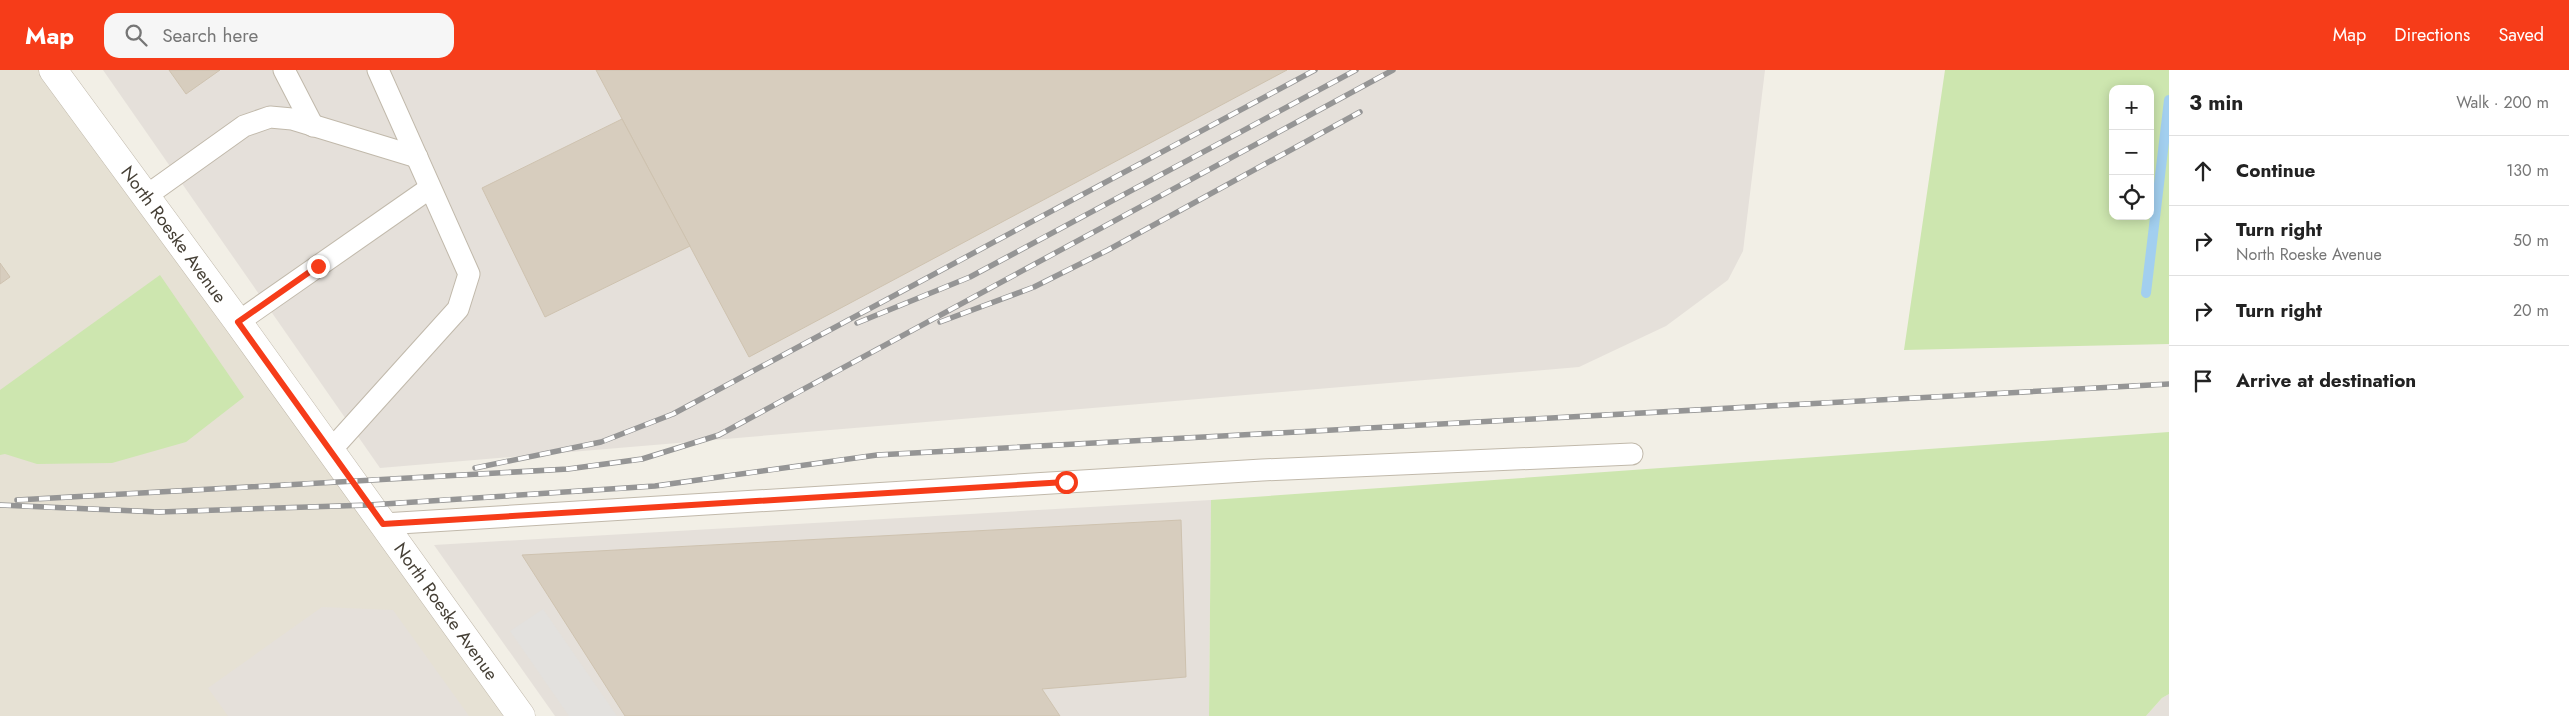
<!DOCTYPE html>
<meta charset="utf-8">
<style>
:root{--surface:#fff;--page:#f6f6f6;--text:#222;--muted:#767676;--line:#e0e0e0;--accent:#f63c19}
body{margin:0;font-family:Jost,sans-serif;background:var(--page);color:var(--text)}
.controls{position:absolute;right:15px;top:15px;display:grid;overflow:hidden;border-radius:10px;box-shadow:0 2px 12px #0003}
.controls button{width:45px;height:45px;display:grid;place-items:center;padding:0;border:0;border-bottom:1px solid var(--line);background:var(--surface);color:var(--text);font:25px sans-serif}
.stop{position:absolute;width:15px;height:15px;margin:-11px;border:4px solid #f63c19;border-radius:50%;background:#fff}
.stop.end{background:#f63c19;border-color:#fff;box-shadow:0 1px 5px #0008}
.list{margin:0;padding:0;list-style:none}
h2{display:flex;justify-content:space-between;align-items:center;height:65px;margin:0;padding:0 20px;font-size:21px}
h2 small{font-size:16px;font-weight:400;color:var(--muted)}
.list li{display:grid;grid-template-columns:32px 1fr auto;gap:15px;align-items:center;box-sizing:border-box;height:70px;padding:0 20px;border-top:1px solid var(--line)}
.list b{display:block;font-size:19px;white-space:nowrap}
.list p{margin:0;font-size:16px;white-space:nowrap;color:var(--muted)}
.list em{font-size:16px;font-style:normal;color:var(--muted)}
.icon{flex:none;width:28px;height:28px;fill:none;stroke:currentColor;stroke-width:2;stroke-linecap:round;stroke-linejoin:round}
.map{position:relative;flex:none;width:2169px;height:646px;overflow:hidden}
header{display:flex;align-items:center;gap:30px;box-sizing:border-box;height:70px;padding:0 25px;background:var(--accent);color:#fff}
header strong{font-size:24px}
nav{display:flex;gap:28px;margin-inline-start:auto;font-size:18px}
.search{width:350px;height:45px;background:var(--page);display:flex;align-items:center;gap:12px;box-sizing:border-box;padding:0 18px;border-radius:15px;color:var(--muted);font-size:19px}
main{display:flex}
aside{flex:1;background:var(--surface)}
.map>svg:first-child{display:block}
</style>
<header>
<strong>Map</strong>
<div class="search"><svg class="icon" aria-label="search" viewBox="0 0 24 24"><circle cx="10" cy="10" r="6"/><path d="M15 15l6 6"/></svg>Search here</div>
<nav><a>Map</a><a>Directions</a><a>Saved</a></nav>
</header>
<main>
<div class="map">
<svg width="2169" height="646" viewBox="0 0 2169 646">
<rect width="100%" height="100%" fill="#f2efe6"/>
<path fill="#e6e1d4" d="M0,0H51L519,646H0Z"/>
<g fill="#e5e0da">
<path d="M103,0H1765L1743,181L1728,210L1666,256L1579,297L380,398Z"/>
<path d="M1211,430L1209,646H555L434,475Z"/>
<path d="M322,537L393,540L469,646H228L208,618Z"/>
<path d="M2169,624V646H2146L2162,628Z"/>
</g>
<g fill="#cde6af" fill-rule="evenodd">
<path d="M1945,0H2169V274L1904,280ZM2113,19H2150V146H2113Z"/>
<path d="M160,205L244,327L186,372L112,393L37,394L5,384L0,385V320Z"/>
<path d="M2169,362V624L2162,628L2146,646H1209L1211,430Z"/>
</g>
<path fill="#e3e1de" d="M543,539L617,646H569L510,561Z"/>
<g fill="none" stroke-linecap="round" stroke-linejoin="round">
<path stroke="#a2cfef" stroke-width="10" d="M2146,223L2169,30"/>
</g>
<g fill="#d7cdbe" stroke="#cec2af">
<path d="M169,0H220L186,24Z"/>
<path d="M596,0H1287L749,287Z"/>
<path d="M622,49L690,176L545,247L482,118Z"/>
<path d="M0,193L10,207L0,214Z"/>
<path d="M1181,450L1186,607L1042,619L1060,646H625L522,485Z"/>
</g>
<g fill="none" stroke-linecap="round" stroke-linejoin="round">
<g stroke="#c1b9ab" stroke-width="23">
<g id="service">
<path d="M284,0L313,56"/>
<path d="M146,126L244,56L270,47L292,49L417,87"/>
<path d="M238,252L430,118"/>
<path d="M330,381L458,239L469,204L378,0"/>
<path d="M383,454L1262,400L1632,384"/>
</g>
</g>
<g stroke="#c1b9ab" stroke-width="29">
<g id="tertiary">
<path id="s1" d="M53,0L238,252L521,646"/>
</g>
</g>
<use href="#service" stroke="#fff" stroke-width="21"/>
<use href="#tertiary" stroke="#fff" stroke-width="28"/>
<g stroke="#959595" stroke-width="5.5">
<g id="rail">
<path d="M940,252L1034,217L1108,180L1360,42"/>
<path d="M857,253L970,207L1356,0"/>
<path d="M475,398L601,372L673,344L1315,0"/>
<path d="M17,430L568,399L642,389L719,365L1393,0"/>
<path d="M0,435L159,442L369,435L655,416L877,385L2169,314"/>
</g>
</g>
<use href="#rail" stroke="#fff" stroke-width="4" stroke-dasharray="11" stroke-linecap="butt"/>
</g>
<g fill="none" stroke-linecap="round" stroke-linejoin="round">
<path stroke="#f63c19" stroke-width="6" d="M318,196L238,252L383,454L1066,412"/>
</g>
<g text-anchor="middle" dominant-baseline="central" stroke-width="4" stroke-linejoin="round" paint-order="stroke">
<g font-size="18" fill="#453f35" stroke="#fff">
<text stroke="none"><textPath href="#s1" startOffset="204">North Roeske Avenue</textPath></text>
<text stroke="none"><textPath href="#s1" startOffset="669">North Roeske Avenue</textPath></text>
</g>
</g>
</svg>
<div class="controls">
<button>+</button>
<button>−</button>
<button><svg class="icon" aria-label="locate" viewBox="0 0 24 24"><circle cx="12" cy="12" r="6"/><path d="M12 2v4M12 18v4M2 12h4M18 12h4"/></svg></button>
</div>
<div class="stop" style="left:1066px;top:412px"></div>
<div class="stop end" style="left:318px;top:196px"></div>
</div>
<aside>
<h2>3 min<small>Walk · 200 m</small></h2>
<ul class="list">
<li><svg class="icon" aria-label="ahead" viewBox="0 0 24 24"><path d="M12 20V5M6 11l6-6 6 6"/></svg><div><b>Continue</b></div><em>130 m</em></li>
<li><svg class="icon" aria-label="right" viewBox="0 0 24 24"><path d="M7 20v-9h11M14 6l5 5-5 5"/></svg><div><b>Turn right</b><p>North Roeske Avenue</p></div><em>50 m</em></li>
<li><svg class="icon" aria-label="right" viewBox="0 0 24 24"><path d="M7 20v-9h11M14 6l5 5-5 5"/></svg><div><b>Turn right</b></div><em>20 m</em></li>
<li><svg class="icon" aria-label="arrive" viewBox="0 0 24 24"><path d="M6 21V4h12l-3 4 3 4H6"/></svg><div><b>Arrive at destination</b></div></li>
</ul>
</aside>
</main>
